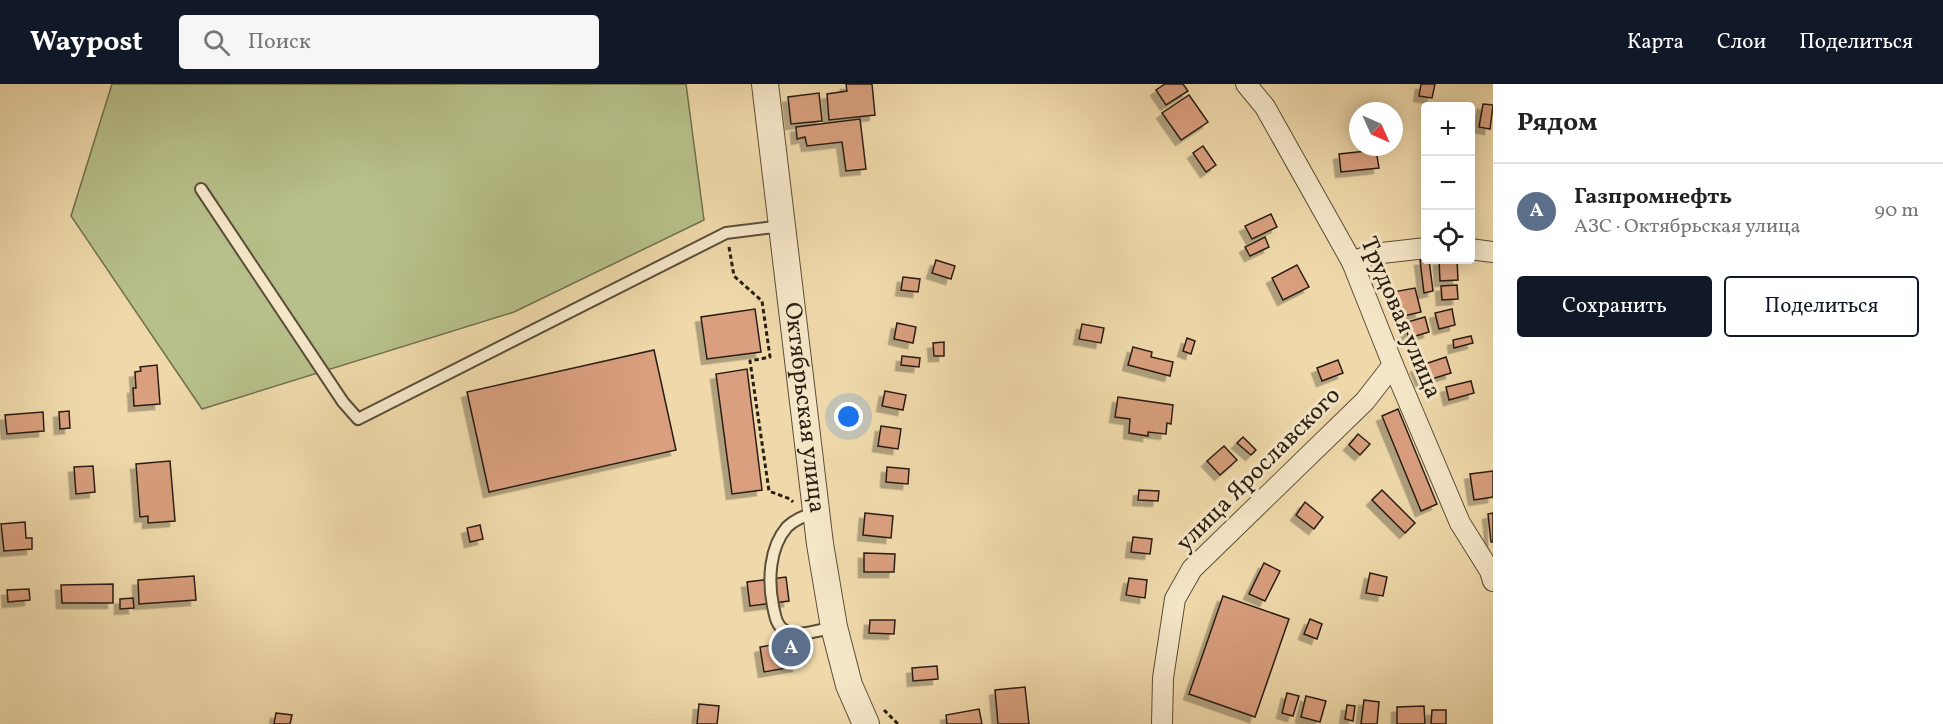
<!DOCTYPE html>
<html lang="ru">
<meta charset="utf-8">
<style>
:root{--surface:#fff;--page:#f6f6f6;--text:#222;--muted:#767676;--line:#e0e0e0;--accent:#111827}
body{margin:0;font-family:Vollkorn,serif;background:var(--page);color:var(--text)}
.controls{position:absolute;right:18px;top:18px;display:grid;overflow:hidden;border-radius:6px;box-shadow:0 3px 15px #0003}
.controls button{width:54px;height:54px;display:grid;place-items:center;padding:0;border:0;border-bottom:2px solid var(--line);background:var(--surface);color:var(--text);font:30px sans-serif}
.compass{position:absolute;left:1349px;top:18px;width:54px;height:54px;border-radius:50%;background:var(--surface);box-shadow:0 3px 15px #0003;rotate:135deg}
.you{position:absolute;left:849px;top:333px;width:21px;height:21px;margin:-15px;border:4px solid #fff;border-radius:50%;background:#1a73e8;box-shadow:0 0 0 9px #1a73e833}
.badge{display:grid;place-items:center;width:39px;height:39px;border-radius:50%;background:var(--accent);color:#fff;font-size:20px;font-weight:700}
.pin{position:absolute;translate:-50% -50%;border:3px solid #fff;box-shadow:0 2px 6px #0006}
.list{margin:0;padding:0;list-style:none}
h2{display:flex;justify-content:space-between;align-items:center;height:78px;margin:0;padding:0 24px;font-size:26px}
h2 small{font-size:20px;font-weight:400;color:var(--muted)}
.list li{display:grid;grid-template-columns:39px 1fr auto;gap:18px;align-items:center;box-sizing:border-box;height:96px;padding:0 24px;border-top:2px solid var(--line)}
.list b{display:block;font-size:22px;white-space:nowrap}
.list p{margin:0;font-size:20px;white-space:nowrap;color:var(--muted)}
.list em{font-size:20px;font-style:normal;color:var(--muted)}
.actions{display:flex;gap:12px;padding:18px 24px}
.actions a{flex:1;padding:14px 0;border:2px solid var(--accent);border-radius:6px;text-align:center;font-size:21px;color:var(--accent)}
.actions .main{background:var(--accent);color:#fff}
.icon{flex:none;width:33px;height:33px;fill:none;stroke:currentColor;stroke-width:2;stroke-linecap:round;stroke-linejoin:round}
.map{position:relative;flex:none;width:1493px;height:640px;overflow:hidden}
header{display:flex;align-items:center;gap:36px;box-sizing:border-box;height:84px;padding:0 30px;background:var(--accent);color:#fff}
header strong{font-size:28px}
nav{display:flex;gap:33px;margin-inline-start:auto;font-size:21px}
.search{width:420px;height:54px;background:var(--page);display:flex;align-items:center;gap:15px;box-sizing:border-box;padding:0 21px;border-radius:6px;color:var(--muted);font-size:22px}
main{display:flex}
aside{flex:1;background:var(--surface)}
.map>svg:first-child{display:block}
</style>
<header>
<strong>Waypost</strong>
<div class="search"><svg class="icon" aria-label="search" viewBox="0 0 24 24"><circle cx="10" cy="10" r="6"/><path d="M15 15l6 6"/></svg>Поиск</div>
<nav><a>Карта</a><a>Слои</a><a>Поделиться</a></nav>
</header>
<main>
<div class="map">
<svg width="1493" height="640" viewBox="0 0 1493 640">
<defs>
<filter id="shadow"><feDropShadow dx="-5.5" dy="5.5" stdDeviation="0" flood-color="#0004"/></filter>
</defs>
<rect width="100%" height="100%" fill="#efd9aa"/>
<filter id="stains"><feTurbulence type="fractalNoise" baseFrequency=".00333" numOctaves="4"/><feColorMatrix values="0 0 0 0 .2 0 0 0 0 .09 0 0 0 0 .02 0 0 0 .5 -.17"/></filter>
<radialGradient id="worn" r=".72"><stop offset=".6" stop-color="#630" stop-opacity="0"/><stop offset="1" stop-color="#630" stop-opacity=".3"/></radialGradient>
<path fill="#b7c08a" stroke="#70704e" stroke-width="1.5" d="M112,0H686L704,136L514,228L202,325L71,132Z"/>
<g fill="#d99f7e" stroke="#2a1f13" stroke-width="1.5" filter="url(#shadow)">
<path d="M846,0H872L875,31L829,36L827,10L847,7Z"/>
<path d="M1165,0H1183L1188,7L1166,21L1156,6Z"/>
<path d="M1421,0H1435L1432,14L1419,12Z"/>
<path d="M819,9L822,37L791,40L788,13Z"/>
<path d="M1189,11L1208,38L1181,56L1162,29Z"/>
<path d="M1483,20L1493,21L1490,45L1479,43Z"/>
<path d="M860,35L866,85L846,87L842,58L807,62L805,53L797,55L796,43Z"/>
<path d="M1203,62L1216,81L1206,88L1193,69Z"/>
<path d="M1376,66L1379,84L1341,88L1339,70Z"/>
<path d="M1271,130L1277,143L1252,155L1245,142Z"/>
<path d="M1265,153L1269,163L1250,172L1245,163Z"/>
<path d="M936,176L955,182L951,195L932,189Z"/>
<path d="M1420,176H1429L1433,207L1424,209Z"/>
<path d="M1439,176H1457L1458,196L1440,197Z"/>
<path d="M1297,181L1309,203L1283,216L1272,194Z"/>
<path d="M903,193L920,195L918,208L901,206Z"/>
<path d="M1457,201L1458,215L1442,216L1441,202Z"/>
<path d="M1415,204L1421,228L1399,233L1393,208Z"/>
<path d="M755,225L761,268L707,275L701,233Z"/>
<path d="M1452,225L1455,241L1439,245L1435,229Z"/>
<path d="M1425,233L1429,248L1409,254L1404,239Z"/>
<path d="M897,239L916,243L913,259L894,255Z"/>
<path d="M1082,240L1104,244L1101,259L1079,255Z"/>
<path d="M1471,252L1473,259L1454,264L1453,256Z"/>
<path d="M1187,254L1195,257L1191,270L1183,267Z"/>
<path d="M944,258V272H934L933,259Z"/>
<path d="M1133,263L1152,268L1151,273L1173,278L1170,292L1128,281Z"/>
<path d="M654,266L676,366L489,408L467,308Z"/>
<path d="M902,272L920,274L919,283L901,281Z"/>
<path d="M1446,273L1451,289L1422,298L1416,283Z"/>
<path d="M1338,276L1343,289L1322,297L1317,284Z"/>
<path d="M157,281L160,320L134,322L133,304H136L135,288L141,287L140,283Z"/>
<path d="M747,285L762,406L732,410L716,290Z"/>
<path d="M1471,297L1474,309L1449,316L1446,303Z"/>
<path d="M885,307L906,311L903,326L882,322Z"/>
<path d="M1118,313L1173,321L1171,340L1167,339L1166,350L1148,348V352L1129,349L1130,335L1115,333Z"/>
<path d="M1398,325L1437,420L1421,427L1382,332Z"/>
<path d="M69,327L70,344L60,345L59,328Z"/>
<path d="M43,328L44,347L7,350L5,331Z"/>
<path d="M881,342L901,345L898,365L878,362Z"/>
<path d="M1358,350L1370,360L1360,371L1349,361Z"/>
<path d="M1243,353L1256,366L1251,371L1237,359Z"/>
<path d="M1224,362L1237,376L1220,391L1207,377Z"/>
<path d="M170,377L175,437L148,439V432L140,433L136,380Z"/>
<path d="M93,382L95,408L76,410L74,383Z"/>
<path d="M887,383L909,385L908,400L886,398Z"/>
<path d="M1493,387V413L1474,416L1470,390Z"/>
<path d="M1139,406L1159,407L1158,417L1138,416Z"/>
<path d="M1382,406L1415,439L1405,449L1372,416Z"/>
<path d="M1305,418L1323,433L1314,445L1296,431Z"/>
<path d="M865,429L893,432L891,454L863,451Z"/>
<path d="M1493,429V458H1491L1488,430Z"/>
<path d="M25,438L26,454H32V465L4,467L1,440Z"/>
<path d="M480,441L483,455L470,458L467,444Z"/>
<path d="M1133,453L1152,455L1150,470L1131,468Z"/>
<path d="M864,469L895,470L894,488H864Z"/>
<path d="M1264,479L1280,487L1265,517L1249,510Z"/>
<path d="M1370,489L1387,493L1383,512L1366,509Z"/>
<path d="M194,492L196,516L139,520L138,496Z"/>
<path d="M786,493L789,517L750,522L747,498Z"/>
<path d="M1129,494L1147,496L1145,514L1126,511Z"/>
<path d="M113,500V519H62L61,501Z"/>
<path d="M29,505L30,516L8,518L7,506Z"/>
<path d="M1223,512L1289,535L1255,633L1189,610Z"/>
<path d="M133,514L134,524L120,525V515Z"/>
<path d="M1310,535L1322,540L1317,555L1304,550Z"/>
<path d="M870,536H895L894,550L869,549Z"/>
<path d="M794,557L798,582L764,588L760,563Z"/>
<path d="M937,582L938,595L913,597L912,584Z"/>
<path d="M1025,603L1029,640H998L995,606Z"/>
<path d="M1287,609L1299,612L1293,632L1282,629Z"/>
<path d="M1306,612L1326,617L1320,638L1301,633Z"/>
<path d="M1364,616L1379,618L1377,640H1361Z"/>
<path d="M699,620L719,622L717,640H697Z"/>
<path d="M1347,621L1355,622L1353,637L1345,635Z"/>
<path d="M1424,622L1425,640H1397V623Z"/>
<path d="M979,625L982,640H947L946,631Z"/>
<path d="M1432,626H1446V640H1431Z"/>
<path d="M276,629L292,631L290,640H274Z"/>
</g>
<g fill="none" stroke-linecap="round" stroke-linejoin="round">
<g stroke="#5b4e39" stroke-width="14">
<g id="service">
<path d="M201,105L343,318L358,335L726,149L782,142"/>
<path d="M816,428C805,432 795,435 787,443C769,464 768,497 773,522C775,531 776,541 784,546C797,554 820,546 834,543"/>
</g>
</g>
<g stroke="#5b4e39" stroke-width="22">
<g id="minor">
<path d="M1246,0L1265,23L1352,178L1393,281L1460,439L1490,487L1493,497"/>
<path d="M1470,165L1493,168"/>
<path d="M1352,178L1373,170L1426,164"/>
<path d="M1162,640L1163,594L1175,515L1192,485L1365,317L1393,281"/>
</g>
</g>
<g stroke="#5b4e39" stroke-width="28">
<g id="tertiary">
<path id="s1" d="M765,0L820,460L834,543L849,601L866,640"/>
</g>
</g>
<g stroke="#2a1f13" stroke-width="3" stroke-dasharray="4.5 3" stroke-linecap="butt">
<path d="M729,163L734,192L762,217L770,273L750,277L769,407L790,415L793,418"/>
<path d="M884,626L898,640"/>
</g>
<use href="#service" stroke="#f5e6c8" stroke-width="10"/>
<use href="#minor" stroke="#f5e6c8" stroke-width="20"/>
<use href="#tertiary" stroke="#f5e6c8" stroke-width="26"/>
</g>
<g text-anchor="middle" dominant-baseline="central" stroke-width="6" stroke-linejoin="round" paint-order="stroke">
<g font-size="24" fill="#2a1f13" stroke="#f5e6c8">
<text transform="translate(1400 234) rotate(67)">Трудовая улица</text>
<text stroke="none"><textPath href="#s1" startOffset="326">Октябрьская улица</textPath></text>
<text transform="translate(1259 386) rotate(-45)">улица Ярославского</text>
</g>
</g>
<rect width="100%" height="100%" filter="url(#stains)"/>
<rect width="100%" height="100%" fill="url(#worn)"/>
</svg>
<div class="controls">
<button>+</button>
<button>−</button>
<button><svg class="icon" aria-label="locate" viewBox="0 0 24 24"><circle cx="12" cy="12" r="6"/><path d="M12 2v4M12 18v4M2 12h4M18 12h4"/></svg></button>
</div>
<svg class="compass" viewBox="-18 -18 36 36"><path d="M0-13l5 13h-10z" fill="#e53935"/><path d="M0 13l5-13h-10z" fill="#767676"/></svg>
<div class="you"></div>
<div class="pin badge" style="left:791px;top:563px;background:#5c6f8a">A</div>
</div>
<aside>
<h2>Рядом<small></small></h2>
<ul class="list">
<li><span class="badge" style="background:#5c6f8a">A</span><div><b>Газпромнефть</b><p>АЗС · Октябрьская улица</p></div><em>90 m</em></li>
</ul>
<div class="actions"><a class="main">Сохранить</a><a>Поделиться</a></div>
</aside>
</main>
